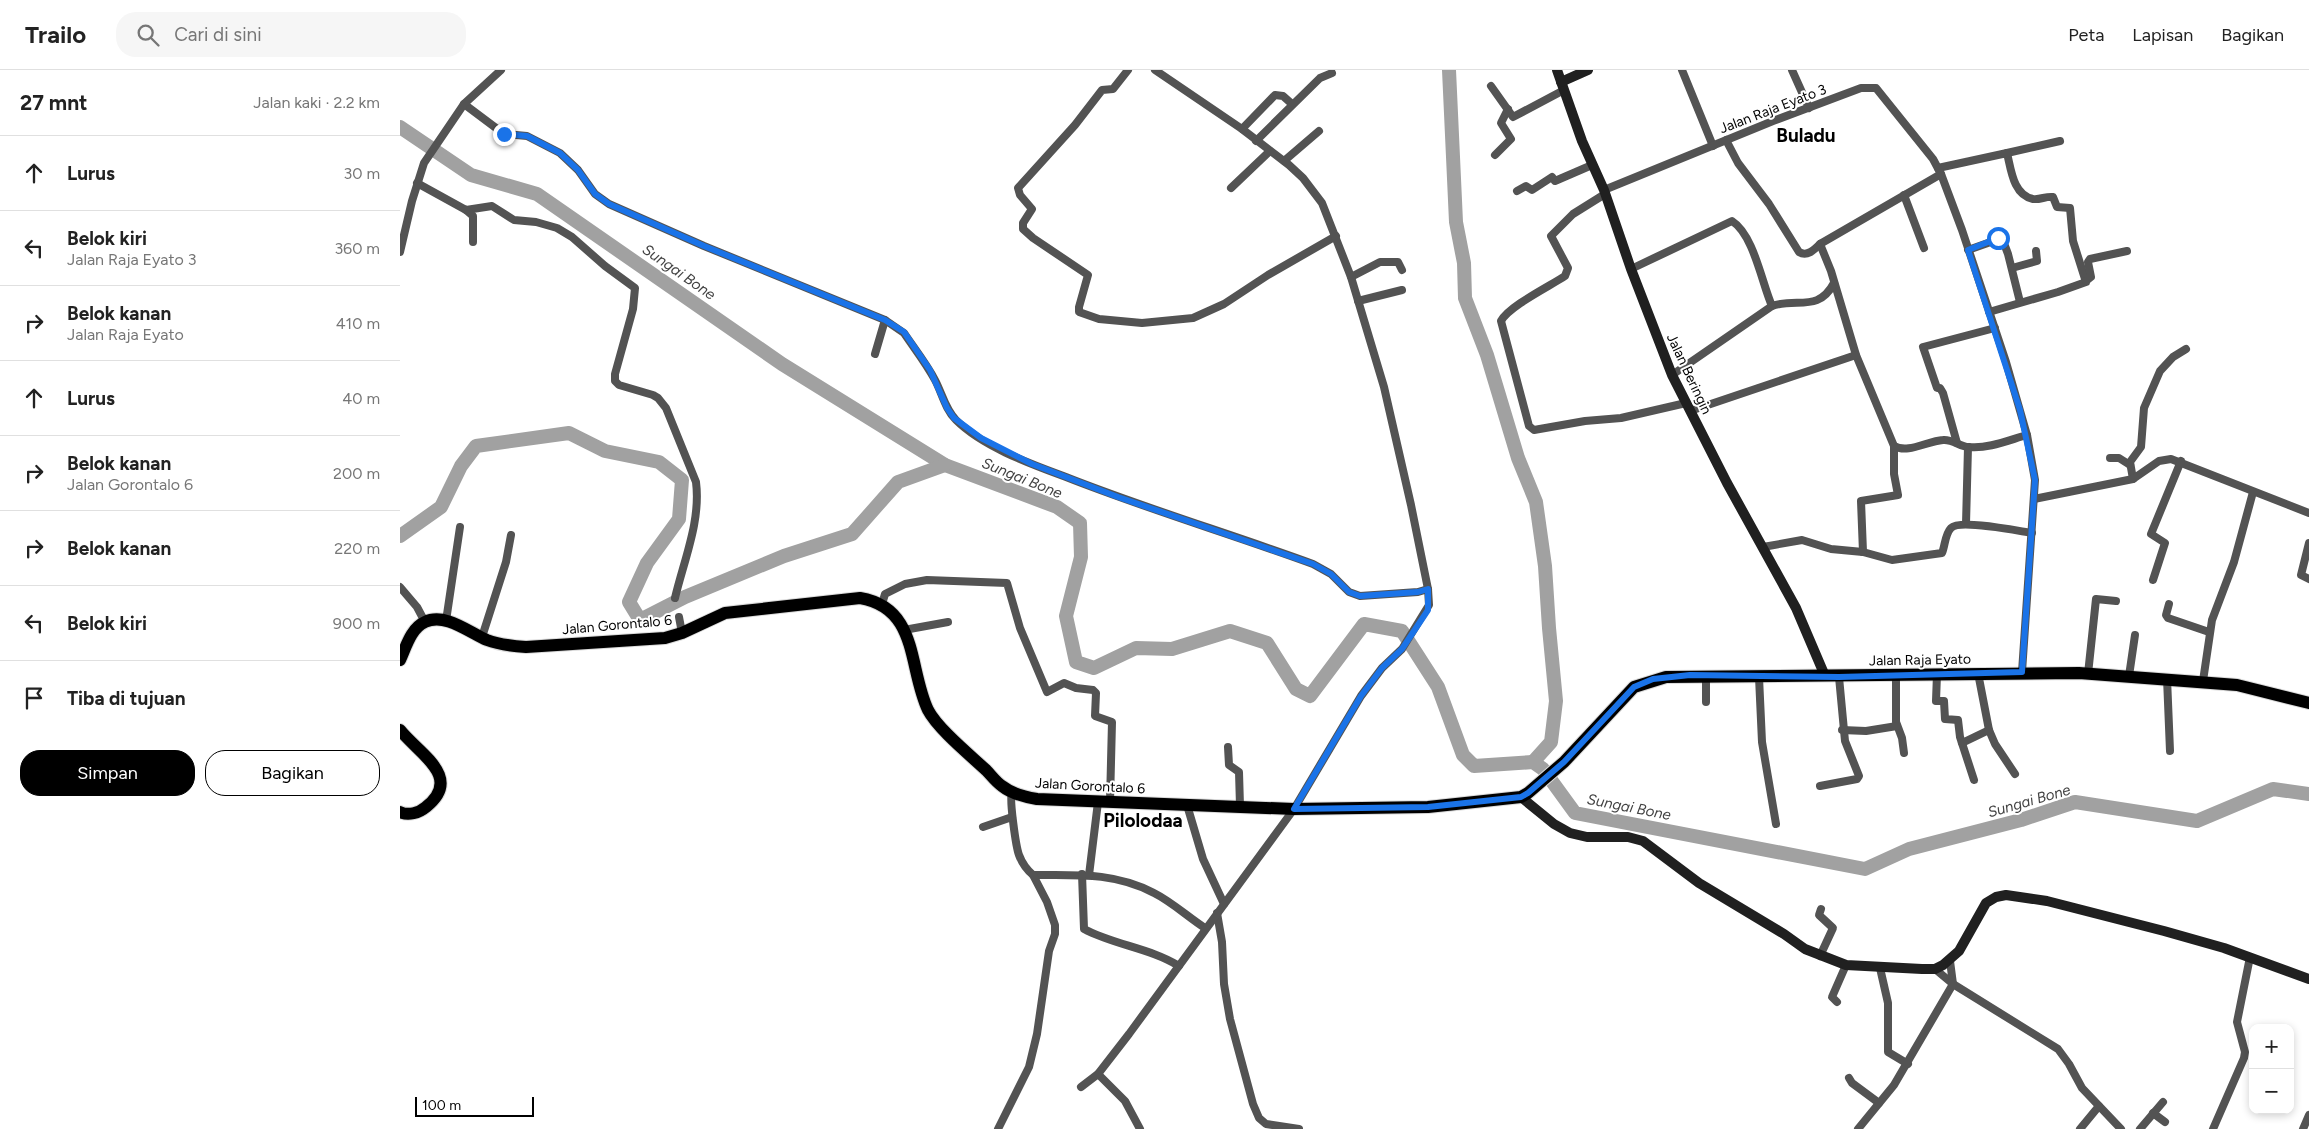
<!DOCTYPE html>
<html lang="id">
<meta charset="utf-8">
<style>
:root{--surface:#fff;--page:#f6f6f6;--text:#222;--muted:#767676;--line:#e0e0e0;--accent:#000}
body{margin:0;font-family:Figtree,sans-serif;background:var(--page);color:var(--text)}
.controls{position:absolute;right:15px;bottom:15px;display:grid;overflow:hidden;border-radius:10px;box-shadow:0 2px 8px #0003}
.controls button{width:45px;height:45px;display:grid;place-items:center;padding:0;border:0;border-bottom:1px solid var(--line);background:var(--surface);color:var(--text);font:25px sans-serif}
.scale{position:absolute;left:15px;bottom:12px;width:119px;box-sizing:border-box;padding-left:5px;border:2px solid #000;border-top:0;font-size:14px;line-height:18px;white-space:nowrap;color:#000;-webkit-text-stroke:4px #fff;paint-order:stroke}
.stop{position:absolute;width:15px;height:15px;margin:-11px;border:4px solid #1a73e8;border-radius:50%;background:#fff}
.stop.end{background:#1a73e8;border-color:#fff;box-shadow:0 1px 5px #0008}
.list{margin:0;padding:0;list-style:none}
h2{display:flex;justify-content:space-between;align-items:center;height:65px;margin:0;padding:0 20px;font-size:21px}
h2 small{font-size:16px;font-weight:400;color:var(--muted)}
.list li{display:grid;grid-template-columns:32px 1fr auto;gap:15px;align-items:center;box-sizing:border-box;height:75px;padding:0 20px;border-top:1px solid var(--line)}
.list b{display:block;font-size:19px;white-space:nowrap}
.list p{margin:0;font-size:16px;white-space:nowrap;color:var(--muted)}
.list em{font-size:16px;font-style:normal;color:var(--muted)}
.actions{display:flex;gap:10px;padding:15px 20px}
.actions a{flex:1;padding:11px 0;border:1px solid var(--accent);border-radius:20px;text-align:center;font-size:18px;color:var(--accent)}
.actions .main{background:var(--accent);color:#fff}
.icon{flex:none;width:28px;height:28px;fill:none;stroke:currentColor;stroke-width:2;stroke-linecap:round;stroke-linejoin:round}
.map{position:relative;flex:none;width:1909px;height:1059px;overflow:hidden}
header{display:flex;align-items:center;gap:30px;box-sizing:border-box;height:70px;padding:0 25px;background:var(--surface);border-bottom:1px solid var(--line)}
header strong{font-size:24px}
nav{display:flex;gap:28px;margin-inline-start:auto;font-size:18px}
.search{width:350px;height:45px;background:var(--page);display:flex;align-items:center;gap:12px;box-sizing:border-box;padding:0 18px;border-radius:20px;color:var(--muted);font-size:19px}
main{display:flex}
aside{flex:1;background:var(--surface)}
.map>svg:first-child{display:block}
</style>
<header>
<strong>Trailo</strong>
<div class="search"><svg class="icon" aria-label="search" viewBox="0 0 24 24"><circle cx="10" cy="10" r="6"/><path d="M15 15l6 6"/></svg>Cari di sini</div>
<nav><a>Peta</a><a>Lapisan</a><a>Bagikan</a></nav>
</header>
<main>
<aside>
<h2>27 mnt<small>Jalan kaki · 2.2 km</small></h2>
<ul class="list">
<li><svg class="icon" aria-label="ahead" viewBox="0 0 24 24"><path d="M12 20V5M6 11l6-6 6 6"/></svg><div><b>Lurus</b></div><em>30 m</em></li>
<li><svg class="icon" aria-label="left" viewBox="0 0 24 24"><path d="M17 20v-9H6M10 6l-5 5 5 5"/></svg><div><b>Belok kiri</b><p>Jalan Raja Eyato 3</p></div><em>360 m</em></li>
<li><svg class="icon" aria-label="right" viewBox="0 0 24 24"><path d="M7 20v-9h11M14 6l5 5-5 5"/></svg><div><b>Belok kanan</b><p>Jalan Raja Eyato</p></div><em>410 m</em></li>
<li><svg class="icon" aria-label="ahead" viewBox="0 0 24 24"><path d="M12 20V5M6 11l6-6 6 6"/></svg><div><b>Lurus</b></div><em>40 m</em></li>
<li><svg class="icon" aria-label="right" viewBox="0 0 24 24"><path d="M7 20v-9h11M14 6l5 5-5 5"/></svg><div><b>Belok kanan</b><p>Jalan Gorontalo 6</p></div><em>200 m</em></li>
<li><svg class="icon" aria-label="right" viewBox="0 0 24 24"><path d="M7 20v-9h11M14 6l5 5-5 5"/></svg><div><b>Belok kanan</b></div><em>220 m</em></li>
<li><svg class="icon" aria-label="left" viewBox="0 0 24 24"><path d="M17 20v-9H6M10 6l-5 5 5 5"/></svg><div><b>Belok kiri</b></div><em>900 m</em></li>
<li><svg class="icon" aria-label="arrive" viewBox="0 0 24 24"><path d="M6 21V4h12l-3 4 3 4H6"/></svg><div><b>Tiba di tujuan</b></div></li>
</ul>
<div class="actions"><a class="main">Simpan</a><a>Bagikan</a></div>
</aside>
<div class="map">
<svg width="1909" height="1059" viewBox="0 0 1909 1059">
<rect width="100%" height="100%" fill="#fff"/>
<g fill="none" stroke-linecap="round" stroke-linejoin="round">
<g stroke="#a1a1a1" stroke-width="14">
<path d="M1049,0L1056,152L1064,193L1065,228L1087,285L1118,388L1136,432L1145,496L1149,558L1156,631L1151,672L1133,692"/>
<path d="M0,57L71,105L137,124L382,294L545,395L657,437L680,453L681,487L666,546L676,592L694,598L736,578L772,579L830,561L867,573L896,619L910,626L964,554L1002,561L1038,617L1063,685L1074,696L1133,692L1143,699L1175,743L1465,799L1509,779L1621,750L1675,732L1797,751L1873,719L1909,724"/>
<path d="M0,466L41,437L61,396L76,376L169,363L205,381L259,392L282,410L279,449L247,493L229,532L240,550L285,527L384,486L452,464L498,412L545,395"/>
</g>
<g stroke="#dbdbdb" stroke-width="14">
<g id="primary">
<path d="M0,590C6,577 11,558 25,552C45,542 70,563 87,570C100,575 112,576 126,577L265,568L282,563L325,543L460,528C519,538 508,598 528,640C538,659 570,685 586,700C591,705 596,712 602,716C612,724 625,727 637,729L894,739L1028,737L1121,727L1128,723L1164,692L1234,617L1266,607L1679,603L1837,615L1909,633"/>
<path d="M0,660C18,683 64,707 26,737C19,743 8,746 0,742"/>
</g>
</g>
<g stroke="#535353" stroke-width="8">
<path d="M728,0L713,19L702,20L675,55L618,118L620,125L632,139L623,153V159L633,168L688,205L679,237V242L699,249L742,253L793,248L824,234L868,205L936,166"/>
<path d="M1282,0L1313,76"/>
<path d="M1392,0L1409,38"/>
<path d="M1091,16L1113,47L1164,20"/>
<path d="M64,34L104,64L127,66L160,83L178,100L195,124L209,134L304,176L485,250L504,263C514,278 526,293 535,310C542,323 545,339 556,350C583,377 631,394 666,407C747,439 831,464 913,494L931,504L949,522L960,526L1018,522L1028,519"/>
<path d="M842,59L875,25L883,26L892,34"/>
<path d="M1326,70L1338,93L1369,134L1399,182C1407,187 1414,180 1420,174"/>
<path d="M856,71L920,8L932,3"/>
<path d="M1607,83L1660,71"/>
<path d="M1095,85L1111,69L1101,53L1108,39"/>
<path d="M884,91L919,61"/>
<path d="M1538,98L1607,83C1611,99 1613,125 1633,129C1640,130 1646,126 1653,127L1657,137L1670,138L1673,171L1686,212L1658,222L1589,242"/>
<path d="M1541,104L1420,174L1431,201L1456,285L1494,376C1508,384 1527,371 1543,370C1553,369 1560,377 1569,377C1588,379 1609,370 1627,365"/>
<path d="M17,113L66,140L92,136L114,150L136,152L157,158L172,167L205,196L235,218L233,239L215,304V311L219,315L253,325L258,328L266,338L296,412C301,451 284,490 275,528"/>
<path d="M831,118L870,81"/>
<path d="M1204,120L1373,51L1461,18H1476L1533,89L1541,104L1562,160L1606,292L1627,365L1635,410L1622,602"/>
<path d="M1117,121L1126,116L1132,120L1152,107L1155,111L1192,95"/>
<path d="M1205,124L1173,144L1151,166L1168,198L1165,206C1150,216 1109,236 1101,251L1129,356L1134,360L1185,351L1221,348L1286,333"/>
<path d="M1504,125L1524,178"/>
<path d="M66,140L73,146V172"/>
<path d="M1568,180L1602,168L1608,184L1620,232"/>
<path d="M0,182L12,131L24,93L64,34L101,0"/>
<path d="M1612,198L1637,191L1636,181"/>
<path d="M1231,199L1332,151C1354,165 1362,214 1372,236C1397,227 1418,243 1434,213"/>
<path d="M951,207L980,192H998L1002,200"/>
<path d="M1686,211L1691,207L1688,192L1690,189L1727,181"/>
<path d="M958,231L1002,220"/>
<path d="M475,284L485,250"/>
<path d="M1272,305L1372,236"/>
<path d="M1290,341L1456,285"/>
<path d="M1557,373L1543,323L1540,318H1537L1523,277L1595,258"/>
<path d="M1710,388H1719L1730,395"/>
<path d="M1733,409L1730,392L1741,377L1744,338L1760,301L1773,287L1786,279"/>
<path d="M1634,429L1733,409L1759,391L1771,389L1909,443"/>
<path d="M1566,454L1568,377"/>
<path d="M1909,473L1901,505L1909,509"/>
<path d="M1363,477L1402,470L1431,479L1463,482L1492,490L1542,483C1545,476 1545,464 1551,458C1560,449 1618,461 1632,463"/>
<path d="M1463,482L1461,431L1498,425L1494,404V376"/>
<path d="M1753,510L1765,473L1751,464L1781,391"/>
<path d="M0,517L17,537L25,552"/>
<path d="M482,534L485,524L505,514L527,510L607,513L620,558L647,622L664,613L676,618L693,620L696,623L695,646L712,652L710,732"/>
<path d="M1769,534L1766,545L1768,548L1809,562"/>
<path d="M279,547L282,563"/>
<path d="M46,551L60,457"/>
<path d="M504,560L548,552"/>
<path d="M82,567L106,492L111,465"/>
<path d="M1578,603L1589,660L1595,674L1615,704"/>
<path d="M1537,604L1536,631H1544L1545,649L1558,650L1560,667L1574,710"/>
<path d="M1688,604L1696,529L1716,531"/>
<path d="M1496,605V652L1502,668L1504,683"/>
<path d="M1306,606V632"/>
<path d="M1729,606L1735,565"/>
<path d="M1359,607L1362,672L1376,754"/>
<path d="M1767,608L1770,681"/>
<path d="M1803,611L1812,550L1834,492L1853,422"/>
<path d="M1442,660L1466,661L1497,656"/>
<path d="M1562,673L1589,660"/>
<path d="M828,677L829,695L839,702L840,736"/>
<path d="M1420,716L1457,709L1459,706L1445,671L1439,607"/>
<path d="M612,722C609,729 616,777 619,785C622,793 627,800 633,805C675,805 715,802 754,823C772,832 788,847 805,858"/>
<path d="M787,735L803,789L824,834"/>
<path d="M583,757L612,747"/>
<path d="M682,804L684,859C714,875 750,878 779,896"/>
<path d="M689,805L698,732"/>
<path d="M817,843L822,872L824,914L830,949L853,1034L859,1048L866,1054L899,1059"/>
<path d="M1420,886L1433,858L1419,845L1421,839"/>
<path d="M1480,898L1488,933V982L1508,994"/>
<path d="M1535,899L1553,914L1658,979L1669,994L1682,1018L1721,1059"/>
<path d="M1437,932L1432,927L1446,895"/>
<path d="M698,1004L725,1031L740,1059"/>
<path d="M1449,1008L1452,1013L1479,1033"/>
<path d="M681,1017L698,1004L729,964L894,739L961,626L982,598L1002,579L1029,535L1028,519L1011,435L984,317L951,207L922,133L903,108L889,95L842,59L755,0"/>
<path d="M1753,1043L1765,1052"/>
<path d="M598,1059L629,997L637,964L649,881L655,864V855L647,832L633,805"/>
<path d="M1458,1059L1494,1015L1553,914L1550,891"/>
<path d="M1680,1059L1699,1036"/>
<path d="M1740,1059L1763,1032"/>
<path d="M1813,1059L1844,988L1845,982L1837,952L1850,887"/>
<path d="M1903,1059L1909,1045"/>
</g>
<g stroke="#202020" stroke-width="10">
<path d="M1157,0L1182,71L1204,120L1231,199L1272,305L1327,413L1396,538L1425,606"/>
<path d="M1161,12L1188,0"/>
<path d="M1121,727L1154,754L1170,763L1187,767H1228L1243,771L1299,813L1384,864L1405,879L1446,895L1522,899H1535L1543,895L1559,881L1586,833L1596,827L1606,825L1647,831L1764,861L1824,878L1909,909"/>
</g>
<use href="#primary" stroke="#000" stroke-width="12"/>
</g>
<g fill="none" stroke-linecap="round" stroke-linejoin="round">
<path stroke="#1a73e8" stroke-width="6" d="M104,64L127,66L160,83L178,100L195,124L209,134L304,176L485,250L504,262L530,300L547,338L554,348L581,368L632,394L718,427L913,494L931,504L949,522L960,526L1018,522L1028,519V540L1002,579L982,598L961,626L894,739L1028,737L1121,727L1128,723L1164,692L1234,617L1253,609L1290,605L1439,607L1622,602L1635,410L1620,340L1568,180L1598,168"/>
</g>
<g text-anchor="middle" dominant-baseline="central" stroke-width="4" stroke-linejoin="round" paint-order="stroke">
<g font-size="14" fill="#000" stroke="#fff">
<text transform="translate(1373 39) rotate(-21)">Jalan Raja Eyato 3</text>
<text transform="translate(1289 304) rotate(65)">Jalan Beringin</text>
<text transform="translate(217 555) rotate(-5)">Jalan Gorontalo 6</text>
<text transform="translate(1520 590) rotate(-1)">Jalan Raja Eyato</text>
<text transform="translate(690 716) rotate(3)">Jalan Gorontalo 6</text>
</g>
<g font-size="15" font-style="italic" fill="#424242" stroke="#fff">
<text transform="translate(279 202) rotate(35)">Sungai Bone</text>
<text transform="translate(622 408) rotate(22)">Sungai Bone</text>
<text transform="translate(1629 731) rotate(-16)">Sungai Bone</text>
<text transform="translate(1229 737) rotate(11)">Sungai Bone</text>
</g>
<g font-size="19" font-weight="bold" fill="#000" stroke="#fff">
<text x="1406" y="65">Buladu</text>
<text x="743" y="750">Pilolodaa</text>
</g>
</g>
</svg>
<div class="controls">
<button>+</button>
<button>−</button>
</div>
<div class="scale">100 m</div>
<div class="stop" style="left:1598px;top:168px"></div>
<div class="stop end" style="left:104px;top:64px"></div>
</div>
</main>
